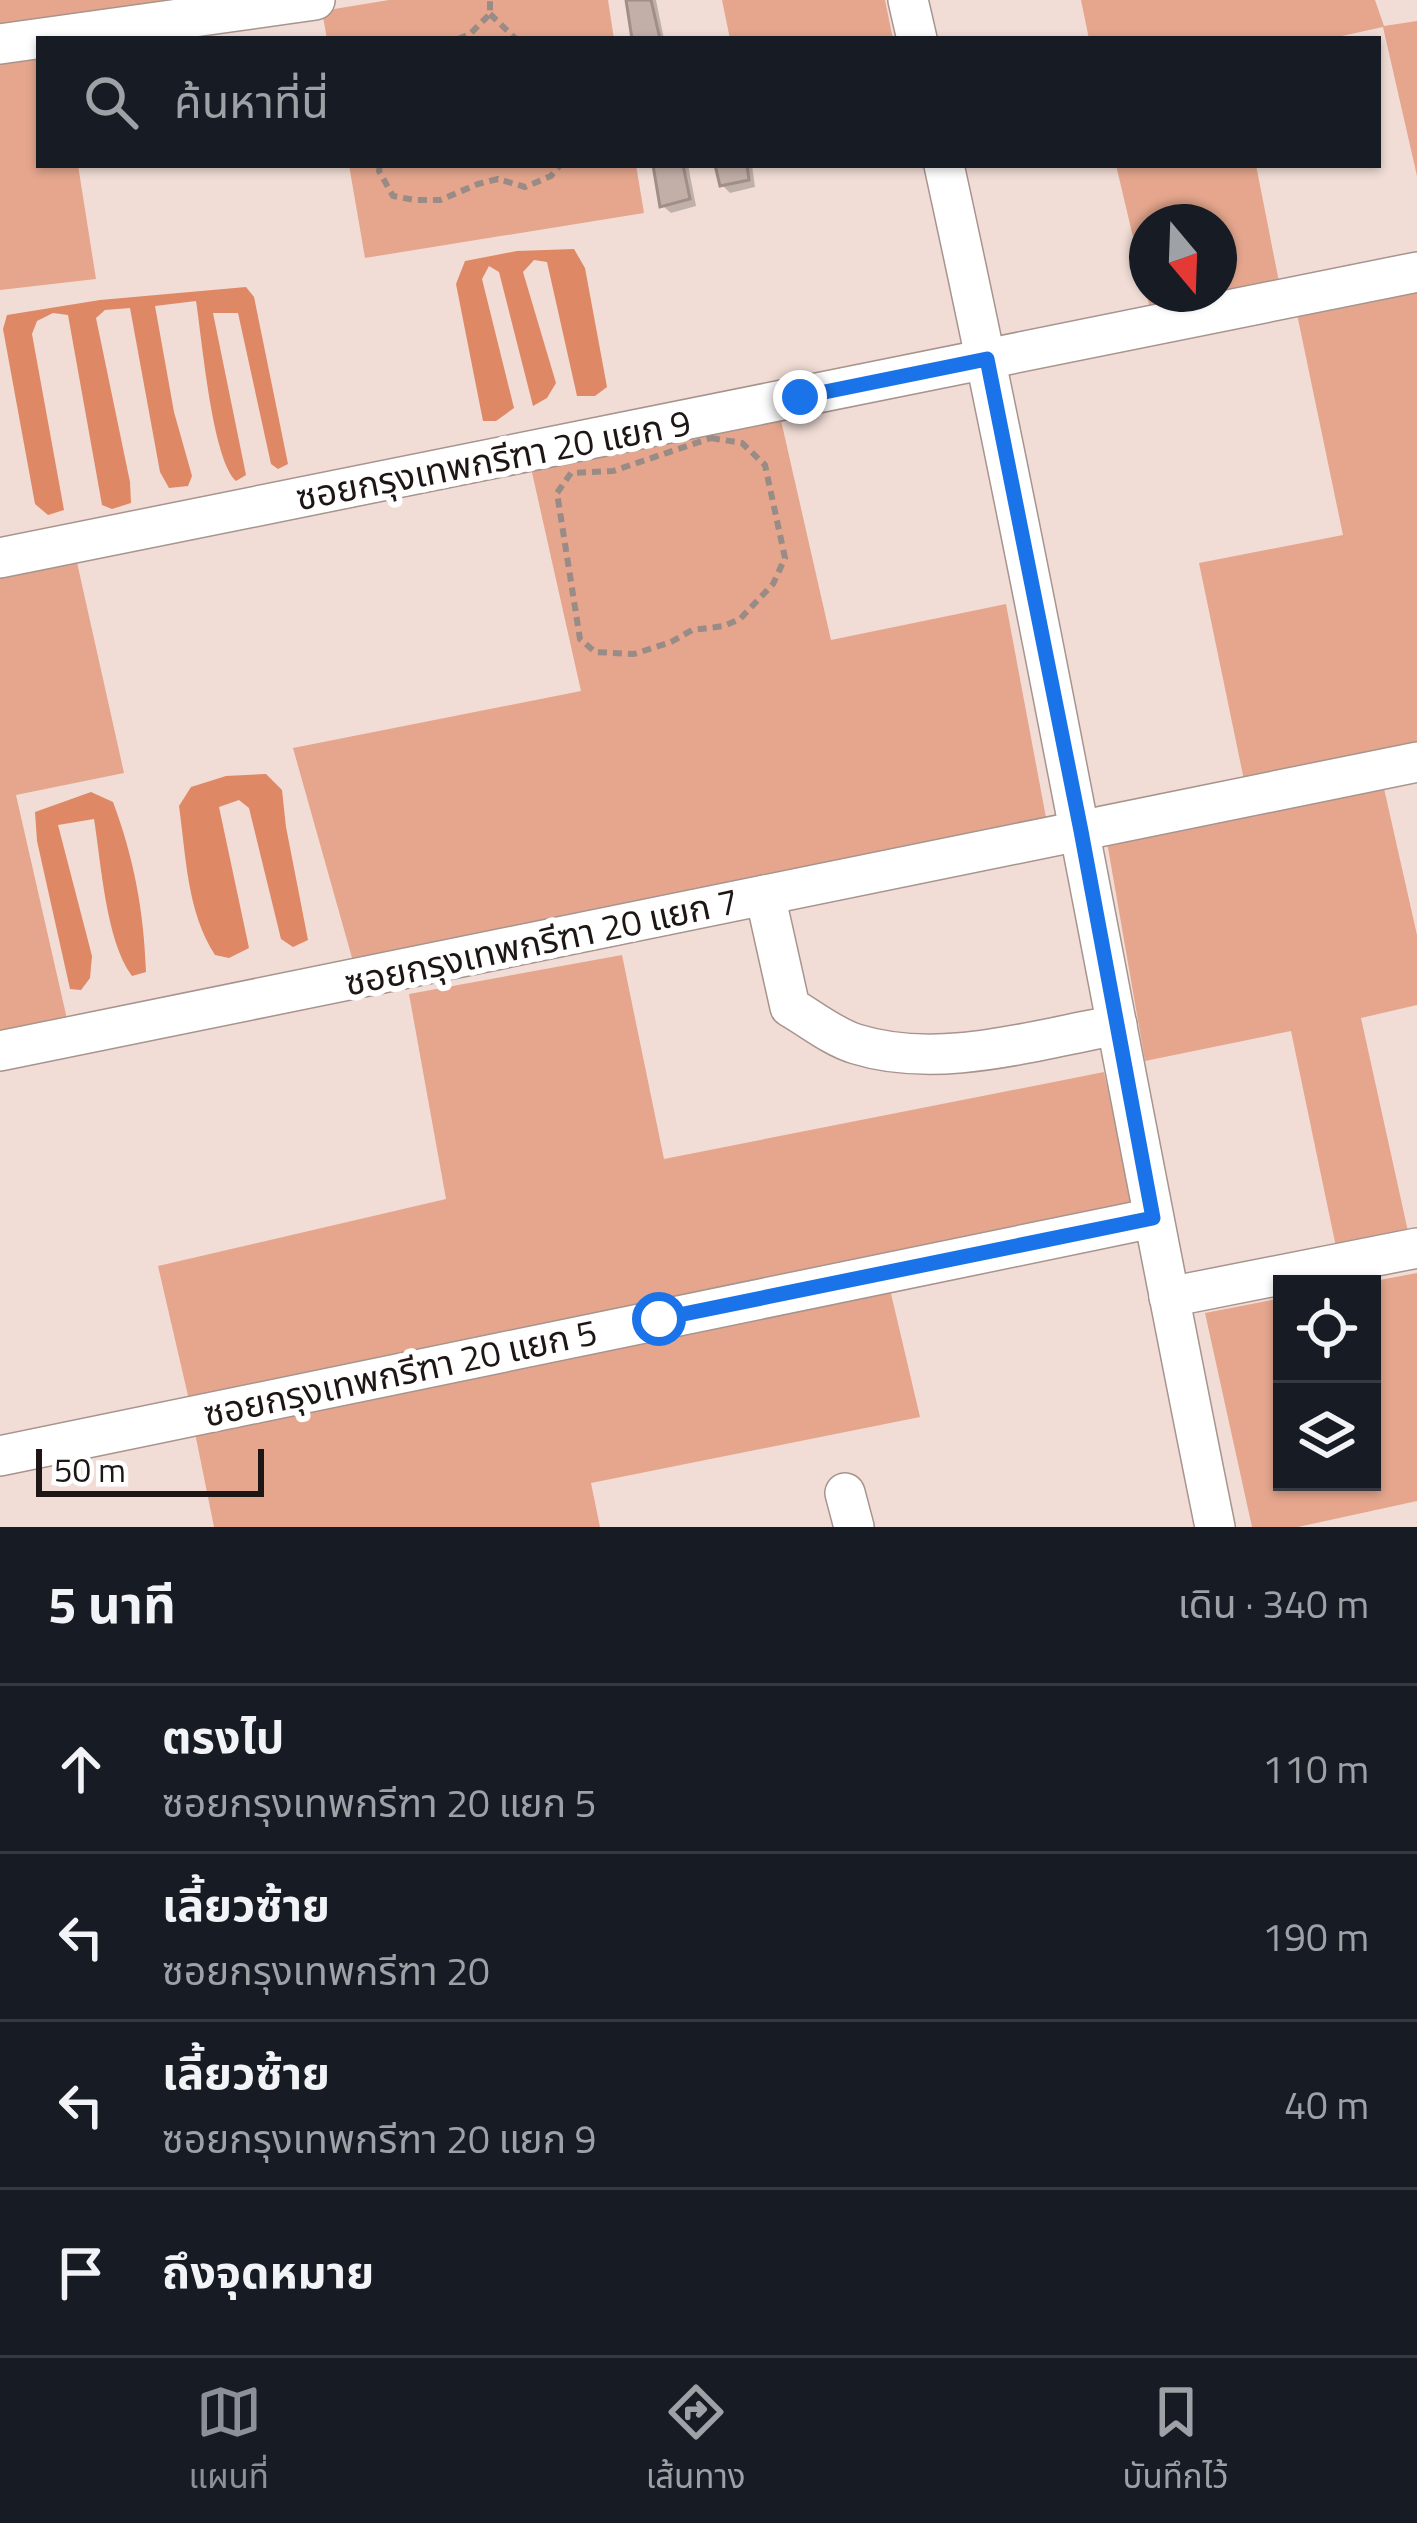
<!DOCTYPE html>
<html lang="th">
<meta charset="utf-8">
<style>
:root{--surface:#171b24;--page:#242831;--text:#f1f3f6;--muted:#9ea1a6;--line:#363941;--accent:#8c9099}
body{margin:0;font-family:"Titillium Web","Noto Sans Thai",sans-serif;background:var(--page);color:var(--text)}
.controls{position:absolute;right:36px;bottom:36px;display:grid;overflow:hidden;border-radius:0px;box-shadow:0 3px 9px #0004}
.controls button{width:108px;height:108px;display:grid;place-items:center;padding:0;border:0;border-bottom:3px solid var(--line);background:var(--surface);color:var(--text);font:60px sans-serif}
.compass{position:absolute;left:1129px;top:204px;width:108px;height:108px;border-radius:50%;background:var(--surface);box-shadow:0 3px 9px #0004;rotate:161deg}
.scale{position:absolute;left:36px;bottom:30px;width:228px;box-sizing:border-box;padding-left:12px;border:6px solid #1d1614;border-top:0;font-size:33px;line-height:42px;white-space:nowrap;color:#1d1614;-webkit-text-stroke:9px #fff;paint-order:stroke}
.stop{position:absolute;width:36px;height:36px;margin:-27px;border:9px solid #1a73e8;border-radius:50%;background:#fff}
.stop.end{background:#1a73e8;border-color:#fff;box-shadow:0 3px 12px #0008}
.list{margin:0;padding:0;list-style:none}
h2{display:flex;justify-content:space-between;align-items:center;height:156px;margin:0;padding:0 48px;font-size:51px}
h2 small{font-size:39px;font-weight:400;color:var(--muted)}
.list li{display:grid;grid-template-columns:78px 1fr auto;gap:36px;align-items:center;box-sizing:border-box;height:168px;padding:0 48px;border-top:3px solid var(--line)}
.list b{display:block;font-size:45px;white-space:nowrap}
.list p{margin:0;font-size:39px;white-space:nowrap;color:var(--muted)}
.list em{font-size:39px;font-style:normal;color:var(--muted)}
.icon{flex:none;width:66px;height:66px;fill:none;stroke:currentColor;stroke-width:2;stroke-linecap:round;stroke-linejoin:round}
.map{position:relative;flex:none;width:1417px;height:1527px;overflow:hidden}
.search{position:absolute;background:var(--surface);box-shadow:0 3px 9px #0004;left:36px;right:36px;top:36px;height:132px;display:flex;align-items:center;gap:30px;box-sizing:border-box;padding:0 42px;border-radius:0px;color:var(--muted);font-size:45px}
.sheet{height:828px;background:var(--surface)}
nav{display:flex;justify-content:space-around;align-items:center;box-sizing:border-box;height:168px;border-top:3px solid var(--line);background:var(--surface);font-size:33px;color:var(--muted)}
nav a{display:grid;justify-items:center;gap:6px}
nav .on{color:var(--accent)}
.map>svg:first-child{display:block}
</style>
<div class="map">
<svg width="1417" height="1527" viewBox="0 0 1417 1527">
<rect width="100%" height="100%" fill="#f1ddd6"/>
<g fill="#e5a68d" fill-rule="evenodd">
<path d="M0,0H176L0,26Z"/>
<path d="M389,0H608L614,39H327L322,11Z"/>
<path d="M722,0H885L893,39H730Z"/>
<path d="M1081,0H1375L1384,26L1417,21V176L1383,27L1328,39H1089Z"/>
<path d="M39,47V165H78L96,279L0,290V53Z"/>
<path d="M349,165H636L644,213L365,258Z"/>
<path d="M1116,165H1256L1280,287L1151,313ZM1147,222H1219V294H1147Z"/>
<path d="M1417,290V750L1244,780L1199,563L1343,535L1297,314Z"/>
<path d="M780,416L831,640L1006,604L1047,823L354,965L293,748L581,691L531,468Z"/>
<path d="M76,558L124,773L16,795L67,1019L0,1033V574Z"/>
<path d="M1383,784L1417,935V1005L1361,1018L1409,1236L1336,1247L1291,1031L1145,1061L1107,842Z"/>
<path d="M622,955L664,1159L1104,1072L1134,1208L189,1400L158,1266L446,1199L409,994Z"/>
<path d="M1417,1273V1501L1298,1527H1252L1205,1313L1282,1298V1482H1372V1284H1358Z"/>
<path d="M889,1285L920,1417L591,1483L600,1527H214L194,1428Z"/>
</g>
<g fill="#de8865">
<path d="M574,249L585,268L607,387L595,396H577L547,262L534,260L523,272L556,383L547,398L533,406L499,272L489,266L482,279L514,408L496,421H483L456,284L465,261L517,251Z"/>
<path d="M246,287L254,297L288,464L278,469L271,464L238,313H213L246,475L236,481C212,459 202,338 196,301L155,306L174,412L192,476L188,486L169,488L160,472L130,308L105,310L96,318L130,482L131,503L112,509L102,505L68,315L53,313L37,321L32,334L64,510L48,515L35,504L3,329L7,315L100,300Z"/>
<path d="M266,774L282,790L286,827L308,940L293,947L281,939L249,808L239,800L219,807L249,948L229,958L215,955C187,912 186,856 179,806L191,787L226,776Z"/>
<path d="M91,792L113,802C134,858 144,912 146,972L132,976C106,942 101,862 94,819L58,825L92,956L90,978L81,990L70,989L37,841L35,812Z"/>
</g>
<g fill="#0003">
<path d="M629,0H656L664,39H635Z"/>
<path d="M656,165H688L696,206L671,213L663,206Z"/>
<path d="M719,165H752L755,187L730,193L722,185Z"/>
</g>
<g fill="#c2afa8" stroke="#a18e87" stroke-width="3">
<path d="M626,0H651L660,39H632Z"/>
<path d="M653,165H683L690,199L660,207Z"/>
<path d="M715,165H747L749,180L720,186Z"/>
</g>
<g fill="none" stroke-linecap="round" stroke-linejoin="round">
<g stroke="#a7948d" stroke-width="42">
<g id="minor">
<path d="M908,0L917,39"/>
<path d="M0,44L315,0"/>
<path d="M944,165C1043,617 1123,1073 1215,1527"/>
<path d="M0,558L1417,272"/>
<path d="M765,895L790,1007C811,1019 833,1037 856,1044C939,1070 1034,1040 1117,1025"/>
<path d="M0,1051L1417,762"/>
<path d="M1169,1297L1417,1248"/>
<path d="M0,1456L1153,1218"/>
<path d="M845,1493L854,1527"/>
</g>
</g>
<g stroke="#998b86" stroke-width="6" stroke-dasharray="9 6" stroke-linecap="butt">
<path d="M490,14L516,39"/>
<path d="M458,39L470,34L490,14V0"/>
<path d="M380,165L379,171L393,196L415,200H440L478,184L498,179L525,187L551,176L560,165"/>
<path d="M711,438L742,443L765,465L785,558L773,584L740,619L724,626L692,630L671,642L634,654L595,652L580,639L557,493L571,473L613,471Z"/>
</g>
<use href="#minor" stroke="#fff" stroke-width="39"/>
</g>
<g fill="none" stroke-linecap="round" stroke-linejoin="round">
<path stroke="#1a73e8" stroke-width="15" d="M659,1319L1153,1218L1081,831L987,359L800,397"/>
</g>
<g text-anchor="middle" dominant-baseline="central" stroke-width="12" stroke-linejoin="round" paint-order="stroke">
<g font-size="36" fill="#1d1614" stroke="#fff">
<text transform="translate(493 459) rotate(-11)">ซอยกรุงเทพกรีฑา 20 แยก 9</text>
<text transform="translate(541 941) rotate(-12)">ซอยกรุงเทพกรีฑา 20 แยก 7</text>
<text transform="translate(400 1372) rotate(-12)">ซอยกรุงเทพกรีฑา 20 แยก 5</text>
</g>
</g>
</svg>
<div class="controls">
<button><svg class="icon" aria-label="locate" viewBox="0 0 24 24"><circle cx="12" cy="12" r="6"/><path d="M12 2v4M12 18v4M2 12h4M18 12h4"/></svg></button>
<button><svg class="icon" aria-label="layers" viewBox="0 0 24 24"><path d="M12 4l9 5-9 5-9-5zM3 14l9 5 9-5"/></svg></button>
</div>
<svg class="compass" viewBox="-18 -18 36 36"><path d="M0-13l5 13h-10z" fill="#e53935"/><path d="M0 13l5-13h-10z" fill="#9ea1a6"/></svg>
<div class="scale">50 m</div>
<div class="stop" style="left:659px;top:1319px"></div>
<div class="stop end" style="left:800px;top:397px"></div>
<div class="search"><svg class="icon" aria-label="search" viewBox="0 0 24 24"><circle cx="10" cy="10" r="6"/><path d="M15 15l6 6"/></svg>ค้นหาที่นี่</div>
</div>
<section class="sheet">
<h2>5 นาที<small>เดิน · 340 m</small></h2>
<ul class="list">
<li><svg class="icon" aria-label="ahead" viewBox="0 0 24 24"><path d="M12 20V5M6 11l6-6 6 6"/></svg><div><b>ตรงไป</b><p>ซอยกรุงเทพกรีฑา 20 แยก 5</p></div><em>110 m</em></li>
<li><svg class="icon" aria-label="left" viewBox="0 0 24 24"><path d="M17 20v-9H6M10 6l-5 5 5 5"/></svg><div><b>เลี้ยวซ้าย</b><p>ซอยกรุงเทพกรีฑา 20</p></div><em>190 m</em></li>
<li><svg class="icon" aria-label="left" viewBox="0 0 24 24"><path d="M17 20v-9H6M10 6l-5 5 5 5"/></svg><div><b>เลี้ยวซ้าย</b><p>ซอยกรุงเทพกรีฑา 20 แยก 9</p></div><em>40 m</em></li>
<li><svg class="icon" aria-label="arrive" viewBox="0 0 24 24"><path d="M6 21V4h12l-3 4 3 4H6"/></svg><div><b>ถึงจุดหมาย</b></div></li>
</ul>
</section>
<nav>
<a class="on"><svg class="icon" aria-label="map" viewBox="0 0 24 24"><path d="M3 6l6-2 6 2 6-2v14l-6 2-6-2-6 2zM9 4v14M15 6v14"/></svg>แผนที่</a>
<a><svg class="icon" aria-label="directions" viewBox="0 0 24 24"><path d="M12 3l9 9-9 9-9-9zM9 14v-3h6M13 9l2 2-2 2"/></svg>เส้นทาง</a>
<a><svg class="icon" aria-label="saved" viewBox="0 0 24 24"><path d="M7 4h10v16l-5-4-5 4z"/></svg>บันทึกไว้</a>
</nav>
